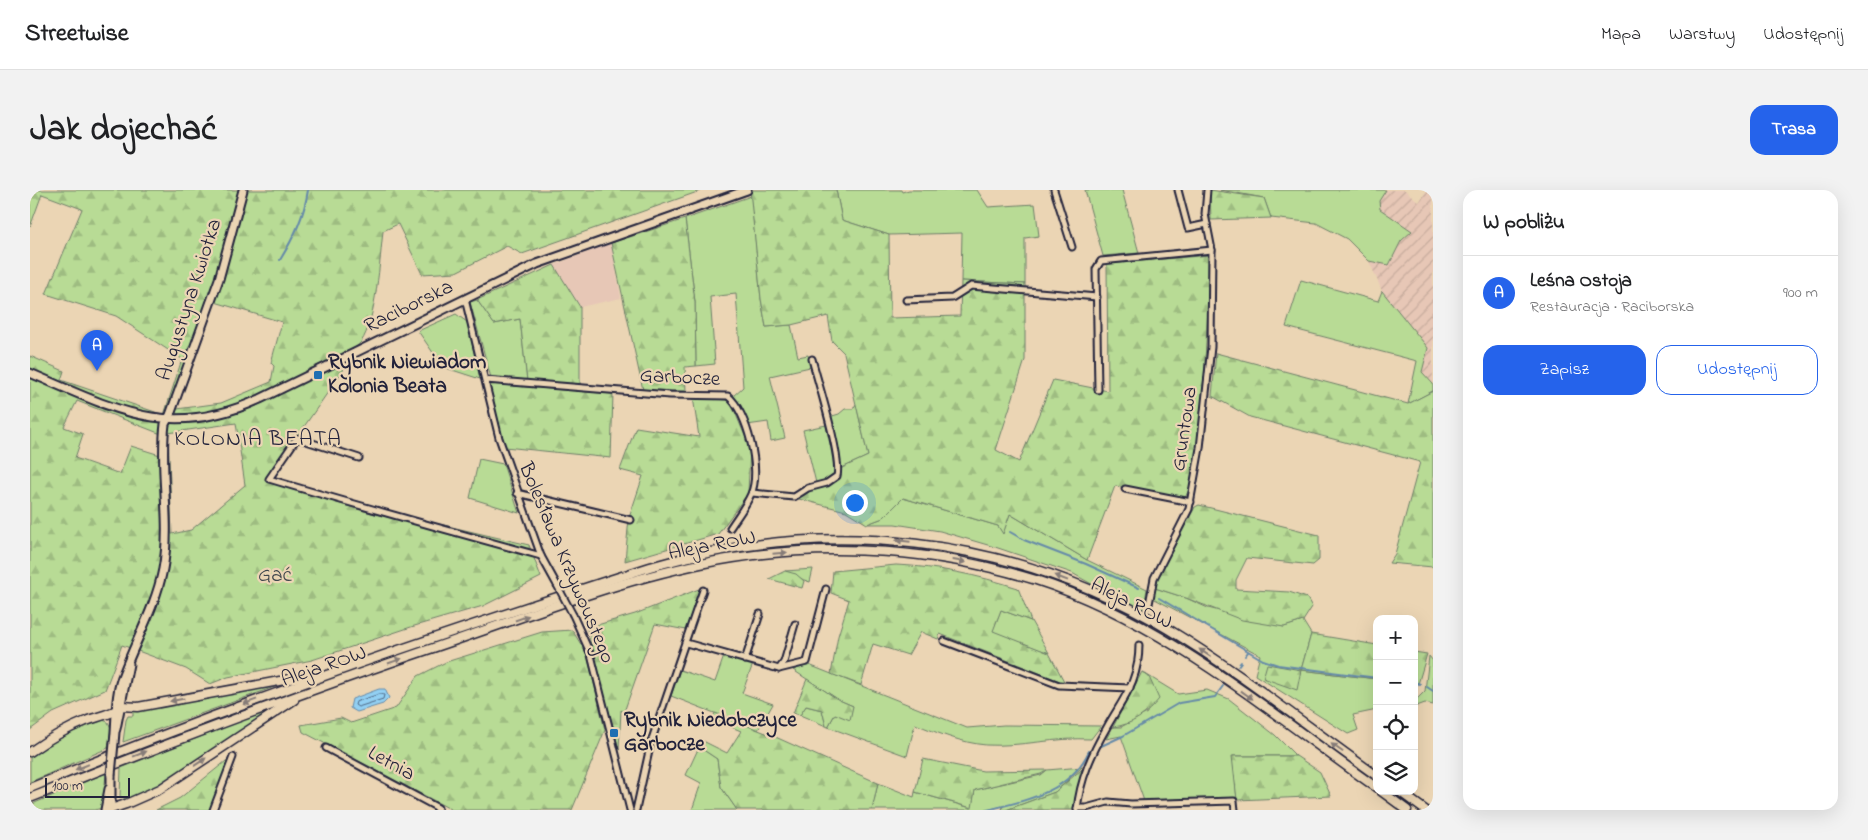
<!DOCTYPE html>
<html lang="pl">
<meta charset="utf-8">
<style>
:root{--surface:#fff;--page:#f2f2f2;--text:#202124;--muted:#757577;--line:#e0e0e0;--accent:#2563eb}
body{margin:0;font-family:"Indie Flower",sans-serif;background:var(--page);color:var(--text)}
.controls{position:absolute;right:15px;bottom:15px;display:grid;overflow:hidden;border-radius:10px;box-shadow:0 5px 20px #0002}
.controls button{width:45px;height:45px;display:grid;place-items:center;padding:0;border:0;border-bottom:1px solid var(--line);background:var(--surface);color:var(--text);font:25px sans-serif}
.scale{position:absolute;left:15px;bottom:12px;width:85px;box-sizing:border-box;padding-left:5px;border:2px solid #22223b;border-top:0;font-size:14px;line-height:18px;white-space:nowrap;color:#22223b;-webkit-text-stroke:4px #ebd5b4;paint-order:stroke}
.you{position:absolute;left:824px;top:312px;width:18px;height:18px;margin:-12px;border:4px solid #fff;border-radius:50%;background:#1a73e8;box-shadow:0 0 0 8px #1a73e833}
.badge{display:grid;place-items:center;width:32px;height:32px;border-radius:50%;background:var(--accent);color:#fff;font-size:16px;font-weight:700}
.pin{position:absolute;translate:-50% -41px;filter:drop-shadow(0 1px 2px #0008)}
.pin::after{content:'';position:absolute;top:26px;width:18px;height:15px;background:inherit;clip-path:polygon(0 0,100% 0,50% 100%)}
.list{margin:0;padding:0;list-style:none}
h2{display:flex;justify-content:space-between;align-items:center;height:65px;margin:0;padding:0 20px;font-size:21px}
h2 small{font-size:16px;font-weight:400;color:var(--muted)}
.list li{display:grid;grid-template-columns:32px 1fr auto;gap:15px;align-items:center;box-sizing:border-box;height:75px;padding:0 20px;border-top:1px solid var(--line)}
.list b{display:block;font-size:19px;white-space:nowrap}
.list p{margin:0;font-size:16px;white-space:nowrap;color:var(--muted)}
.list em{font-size:16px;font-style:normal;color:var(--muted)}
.actions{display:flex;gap:10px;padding:15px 20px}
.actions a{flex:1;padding:11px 0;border:1px solid var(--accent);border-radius:15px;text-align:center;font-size:18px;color:var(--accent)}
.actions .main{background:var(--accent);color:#fff}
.icon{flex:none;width:28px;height:28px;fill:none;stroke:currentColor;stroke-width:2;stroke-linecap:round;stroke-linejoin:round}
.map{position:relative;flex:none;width:1403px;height:620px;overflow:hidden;border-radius:15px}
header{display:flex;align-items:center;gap:30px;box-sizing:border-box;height:70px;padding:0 25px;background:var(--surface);border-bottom:1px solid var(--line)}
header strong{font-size:24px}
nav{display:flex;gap:28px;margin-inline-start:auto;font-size:18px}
.intro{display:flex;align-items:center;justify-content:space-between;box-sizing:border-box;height:120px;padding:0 30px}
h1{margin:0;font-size:35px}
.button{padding:12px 22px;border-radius:15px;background:var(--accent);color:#fff;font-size:18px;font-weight:700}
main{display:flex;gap:30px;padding:0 30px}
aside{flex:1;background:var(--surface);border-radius:15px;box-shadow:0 5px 20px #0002}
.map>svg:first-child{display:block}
</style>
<header>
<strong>Streetwise</strong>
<nav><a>Mapa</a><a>Warstwy</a><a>Udostępnij</a></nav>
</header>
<div class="intro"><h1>Jak dojechać</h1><a class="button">Trasa</a></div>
<main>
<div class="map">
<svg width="1403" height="620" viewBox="0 0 1403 620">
<defs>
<pattern id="industrial-furrows" width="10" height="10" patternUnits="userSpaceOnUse" patternTransform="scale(1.25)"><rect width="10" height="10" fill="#e7c7b6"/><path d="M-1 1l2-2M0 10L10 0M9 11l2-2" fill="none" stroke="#c6ab9d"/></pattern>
<pattern id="forest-firs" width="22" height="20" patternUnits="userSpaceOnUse" patternTransform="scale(1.25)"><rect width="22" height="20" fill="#b8db95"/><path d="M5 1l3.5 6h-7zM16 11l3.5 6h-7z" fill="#9ebc81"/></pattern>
</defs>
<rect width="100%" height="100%" fill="#ebd5b4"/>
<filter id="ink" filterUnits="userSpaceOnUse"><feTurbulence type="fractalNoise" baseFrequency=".02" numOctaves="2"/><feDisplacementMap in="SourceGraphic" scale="10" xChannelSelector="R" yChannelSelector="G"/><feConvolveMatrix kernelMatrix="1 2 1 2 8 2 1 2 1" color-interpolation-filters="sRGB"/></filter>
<g filter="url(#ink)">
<path fill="#e7c7b6" d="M581,53L591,108L550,117L524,75Z"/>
<path fill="url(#industrial-furrows)" d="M1356,0H1375L1389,12L1397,0H1403V194L1392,181L1398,158L1352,101L1339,71L1359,74L1371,51L1382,41L1350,19L1349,11Z"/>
<g fill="#b8db95" stroke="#6d7e68">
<path d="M806,0H871L872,2L879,0H947L958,17L1005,14L1009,46L995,48V94L931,91L932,43L859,45L812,30Z"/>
<path d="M1055,0H1092L1109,63L1073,66Z"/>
<path d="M1190,0H1356L1349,11L1350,19L1382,41L1371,51L1359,75L1339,71L1317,49L1286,33L1241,28L1234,8Z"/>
<path d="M721,6L731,109L736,137L761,135L768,167L778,165L785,187L780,177L740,186L755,248L741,251L738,232L717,235L703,206L713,197L706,104L680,107L685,174L666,176L665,112L655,29Z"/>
<path d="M1271,90L1348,111L1352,101L1398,158L1392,182L1403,194V201L1378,214L1387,171L1256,137Z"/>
<path d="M447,110L464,134L490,129L497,191L461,188L440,112Z"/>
<path d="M426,124L437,132L450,189L413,177L388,141Z"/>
<path d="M826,214L838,266L812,278L799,227L809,224L815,219H823Z"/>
<path d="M796,235L807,278L806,286L786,293L773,240Z"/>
<path d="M449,269L473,274L489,323L440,308Z"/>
<path d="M873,308L968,336L973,343L980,324L1057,370L1117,399L1113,423L1042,383L968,358L910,341L865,334H837L853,328Z"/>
<path d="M783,379L780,392C771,390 765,384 755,381Z"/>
<path d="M1125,398L1156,408L1178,418L1254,437L1273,431L1281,444L1271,480L1347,489V520L1323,525L1328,540L1318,544L1225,485L1230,465L1123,408Z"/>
<path d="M971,420L1001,431L1019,463L962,442Z"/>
<path d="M694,466L723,474L712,503L743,514L728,540L641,506L650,480L685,492Z"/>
<path d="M1399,466L1403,471V515L1395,513L1384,517V512L1395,501Z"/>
<path d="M779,475L937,538L974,535L1071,536L1061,549C1026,547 991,557 956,555C932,553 908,543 885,534L877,566L798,537L805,524L823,516L809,510L763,480Z"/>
<path d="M1112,482L1148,504L1177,500L1199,509L1245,545L1266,566H1203L1207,610L1114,611L1091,546L1076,549L1083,537H1091L1117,523L1119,487Z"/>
<path d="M258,492L93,552L96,530L98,526H103V521Z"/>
<path d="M249,516L129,595L97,610L90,606L91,578Z"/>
<path d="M776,516L792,520L796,536L770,525Z"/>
<path d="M73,530L78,532L81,538L78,558L0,592V566L32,546Z"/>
<path d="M669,557L687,569L691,597L707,620H662L671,593L656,585Z"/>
<path d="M1052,577L1025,602L976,620H972L973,616L957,620H842L848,593L884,607L885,602L941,618L945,600L1011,585L1017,580Z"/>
<path d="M76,583L73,618L64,620H0V615Z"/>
</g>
<g fill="url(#forest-firs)" stroke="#6d7e68" fill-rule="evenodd">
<path d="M0,0H673L492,64L477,56L426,82L392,84L368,34L353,41C350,68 346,131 331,152C325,160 307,166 297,171L314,179L237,290C266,299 373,338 396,331L499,355L511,387L453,416L381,437L282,470L198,487L180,494L156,479L92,455L75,500L23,523L0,540V166L34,181L31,190L134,225L152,169L86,126L16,104L52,19L12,4L0,37ZM185,112L252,132L241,173L244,176L241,192L191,213L147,219ZM47,211L131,244L130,265L101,256L90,284L45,268L53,244L34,237ZM206,233L215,295L161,340L142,344L138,243Z"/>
<path d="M720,0H806L812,30L859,45L860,128L930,126L931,91L995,94V170L966,260L989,272L1023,190L1078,201L1077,74L1181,65L1172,223L1161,295L1155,308L1085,296L1057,370L980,324L973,344L968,336L873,308L853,328L837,334L816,321L765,308L773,303L805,291L812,278L838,266L814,163L802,151L798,126L761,135L736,137L731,109Z"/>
<path d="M1180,0L1234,8L1241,28L1181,30Z"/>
<path d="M655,29L665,112L666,176L655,177L656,201L613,200L581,53Z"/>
<path d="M524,75L550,117V196L497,191L490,129L464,134L447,110Z"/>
<path d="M1186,163L1378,214L1403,201V377L1359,373L1365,364L1390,272L1220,227L1182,206Z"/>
<path d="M459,194L583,204L581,268L475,257Z"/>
<path d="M663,207L696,210L702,215L720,258L718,303L688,344L595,371L599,328L613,286L590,280L606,237L669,247Z"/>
<path d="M1169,315L1289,345V370L1283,375L1217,368L1206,390V399L1259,402L1277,408L1282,417L1273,431L1254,437L1212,430L1156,408L1125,398L1128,388L1165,317Z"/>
<path d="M866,375C909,377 947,385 988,398L1001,431L971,420L963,441L1019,463L1035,493L910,444L908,449L891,442L878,465L843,454L831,495L801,484L808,446L819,410L801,403L803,381Z"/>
<path d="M755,381L766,384L774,391L772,398L739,389Z"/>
<path d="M669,399L656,440L625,434L594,522L591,520L589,560L557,438L605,424Z"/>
<path d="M542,440L557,464L575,540L542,620H422L273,542L271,535L311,528L321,533L366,518L388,486L416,472L512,442Z"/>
<path d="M1281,444L1347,455V489L1271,480L1267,500L1233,488L1237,474L1271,480Z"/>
<path d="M1384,462L1397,464L1388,494H1384Z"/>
<path d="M1112,482L1119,487L1129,509C1117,524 1102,535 1083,537Z"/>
<path d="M777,489L809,510L823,516L820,530L805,524L798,537L796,536L792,520L776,516L770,525L763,523Z"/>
<path d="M685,523L741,545L848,593L842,620H707L691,597L687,569L669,557L673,551L697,563L711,541L682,529Z"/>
<path d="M1202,566H1266L1290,582L1301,606L1207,610Z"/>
<path d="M201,567L181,620H126L150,608Z"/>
<path d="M893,569L953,581L1017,580L1011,584L945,600L942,618L885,602Z"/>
<path d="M1052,579L1045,620H976L1025,602Z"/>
</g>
<path fill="#92d0f3" stroke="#658aa9" d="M349,499H355L359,508L353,514L327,522L320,518L322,509Z"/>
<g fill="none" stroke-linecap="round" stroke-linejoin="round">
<path stroke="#4f6885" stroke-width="1" d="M350,504L354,505L353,509L328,517L325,515L326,512Z"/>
<g stroke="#658aa9" stroke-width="2">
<path d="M250,70C264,47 274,27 278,0"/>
<path d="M980,342L994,350L1056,374L1109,398"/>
<path d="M1129,408L1233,470L1248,475L1347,488"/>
<path d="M1215,466L1218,462"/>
<path d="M1208,476L1211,472"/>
<path d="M1384,492L1390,494"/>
<path d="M1397,497L1403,501"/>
<path d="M1069,557L1093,546L1149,513L1185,507L1193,496"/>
<path d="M957,620C998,610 1040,602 1059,561"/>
</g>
<g stroke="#22223b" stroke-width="9">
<g id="street">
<path d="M1024,0L1042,57"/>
<path d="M1148,0L1158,38L1177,34"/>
<path d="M435,109L469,248L511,366L527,395"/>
<path d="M876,110L922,108L941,96L1067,107"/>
<path d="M456,190L640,205L698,206C717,221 732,281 721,304C716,316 707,327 700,338"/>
<path d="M1068,200L1066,79L1071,71L1182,60"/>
<path d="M329,268L267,248L239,289C329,316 420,341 511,366"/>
<path d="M1095,299L1161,312"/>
<path d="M487,303L601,330"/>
<path d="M722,303L764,307L778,298L797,293L807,286C812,268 788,192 782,169"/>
<path d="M1119,414L1124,388L1159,319L1170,258L1181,157L1182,60L1175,24L1177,0"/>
<path d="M543,425L561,465L600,620"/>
<path d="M914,451L1029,495L1100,498"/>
<path d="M656,453L749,479L754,472L765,434"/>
<path d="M715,470L730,424"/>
<path d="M749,479L777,472L796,399"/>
<path d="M296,558L408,618L407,620"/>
<path d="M1047,618H1056L1078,612L1101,614L1204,611L1205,620"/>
<path d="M183,620L203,567"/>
<path d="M606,620L621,552L673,400"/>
<path d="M1047,620C1050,589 1062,563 1077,537C1094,507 1109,491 1109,455"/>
</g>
</g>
<g stroke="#22223b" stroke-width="11">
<g id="secondary">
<path d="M0,183C85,219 138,251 230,209L507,74L717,0"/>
<path d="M86,539L99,474"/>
<path d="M84,553C87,529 84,505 94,482C107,448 126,415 133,379C142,331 129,282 135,234L140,225L189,89L213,0"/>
<path d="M81,619V585"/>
<path d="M75,620L79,599"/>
</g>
</g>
<g stroke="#22223b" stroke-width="11">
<g id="primary">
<path d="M0,562C17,550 36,539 56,531C68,526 82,525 92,516L108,517L282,485"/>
<path d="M0,598C203,514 411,444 620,377C796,326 980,345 1138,439C1211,483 1278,537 1347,586"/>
<path d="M1351,601L1377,620"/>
<path d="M1369,601L1395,620"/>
<path d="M0,608C133,555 267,504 403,458C501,425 601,384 703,368C804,352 909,360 1006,390C1134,431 1239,522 1347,598"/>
<path d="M78,620L96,614L130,599L264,510"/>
</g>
</g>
<use href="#street" stroke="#ebd5b4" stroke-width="5"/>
<use href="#secondary" stroke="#ebd5b4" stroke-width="7"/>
<use href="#primary" stroke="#ebd5b4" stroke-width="8"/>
<g stroke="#22223b" stroke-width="9" stroke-linecap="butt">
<path id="street-bridge" d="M527,395L543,425"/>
</g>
<g stroke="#22223b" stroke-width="11" stroke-linecap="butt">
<path id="secondary-bridge" d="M81,585L84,553"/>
</g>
<use href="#street-bridge" stroke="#ebd5b4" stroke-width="5"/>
<use href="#secondary-bridge" stroke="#ebd5b4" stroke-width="7"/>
</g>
<defs><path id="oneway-solid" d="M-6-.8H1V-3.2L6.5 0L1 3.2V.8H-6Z" transform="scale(1.25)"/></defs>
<g fill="#867c78">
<use href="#oneway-solid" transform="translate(873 351) rotate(-174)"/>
<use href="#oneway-solid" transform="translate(750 363) rotate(-5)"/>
<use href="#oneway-solid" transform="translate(929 371) rotate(10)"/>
<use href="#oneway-solid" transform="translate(1031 388) rotate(-159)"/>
<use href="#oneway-solid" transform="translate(492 428) rotate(-19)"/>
<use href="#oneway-solid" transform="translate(1175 463) rotate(-146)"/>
<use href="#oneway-solid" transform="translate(365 471) rotate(-19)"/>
<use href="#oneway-solid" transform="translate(1217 505) rotate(36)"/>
<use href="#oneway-solid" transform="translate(147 510) rotate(169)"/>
<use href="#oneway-solid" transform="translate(220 512) rotate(160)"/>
<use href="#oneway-solid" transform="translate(1307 558) rotate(-145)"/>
<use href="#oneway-solid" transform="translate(110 564) rotate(-21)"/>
<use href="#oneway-solid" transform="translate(170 572) rotate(-34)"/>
<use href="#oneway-solid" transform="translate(52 577) rotate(158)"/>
</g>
</g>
<g fill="#1f6fb2" stroke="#ebd5b4" stroke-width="2">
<rect x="283" y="180" width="10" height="10" rx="2.5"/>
<rect x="579" y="538" width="10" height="10" rx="2.5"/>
</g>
<g text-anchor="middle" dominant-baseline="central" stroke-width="4.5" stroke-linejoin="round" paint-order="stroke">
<g font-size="21" fill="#22223b" stroke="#ebd5b4">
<text transform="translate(160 110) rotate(-72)">Augustyna Kwiotka</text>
<text transform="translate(379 117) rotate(-26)">Raciborska</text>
<text transform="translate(650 188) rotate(3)">Garbocze</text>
<text transform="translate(1155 239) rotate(-82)">Gruntowa</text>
<text transform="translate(682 356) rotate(-11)">Aleja ROW</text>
<text transform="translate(536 373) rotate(67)">Bolesława Krzywoustego</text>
<text transform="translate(1101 414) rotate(27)">Aleja ROW</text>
<text transform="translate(294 477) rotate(-19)">Aleja ROW</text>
<text transform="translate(361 574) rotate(29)">Letnia</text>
</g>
<g font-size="21" font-weight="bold" fill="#22223b" stroke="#ebd5b4" text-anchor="start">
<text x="298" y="173">Rybnik Niewiadom<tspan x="298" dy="24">Kolonia Beata</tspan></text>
<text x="594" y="531">Rybnik Niedobczyce<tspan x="594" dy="24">Garbocze</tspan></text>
</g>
<g font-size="21" fill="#40474d" stroke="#ebd5b4">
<text x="245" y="386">Gać</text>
</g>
<g font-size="22" letter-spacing="1" fill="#22223b" stroke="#ebd5b4">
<text x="228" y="250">KOLONIA BEATA</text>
</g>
</g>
</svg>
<div class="controls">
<button>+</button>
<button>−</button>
<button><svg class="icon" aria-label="locate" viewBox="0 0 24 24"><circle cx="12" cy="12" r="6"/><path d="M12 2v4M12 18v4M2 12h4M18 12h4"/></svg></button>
<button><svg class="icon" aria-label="layers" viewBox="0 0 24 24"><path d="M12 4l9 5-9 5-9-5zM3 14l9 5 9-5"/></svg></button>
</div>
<div class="scale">100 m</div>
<div class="you"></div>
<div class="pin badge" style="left:67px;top:181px">A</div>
</div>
<aside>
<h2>W pobliżu<small></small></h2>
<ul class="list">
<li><span class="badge">A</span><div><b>Leśna Ostoja</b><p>Restauracja · Raciborska</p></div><em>900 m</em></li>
</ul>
<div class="actions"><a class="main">Zapisz</a><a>Udostępnij</a></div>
</aside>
</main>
